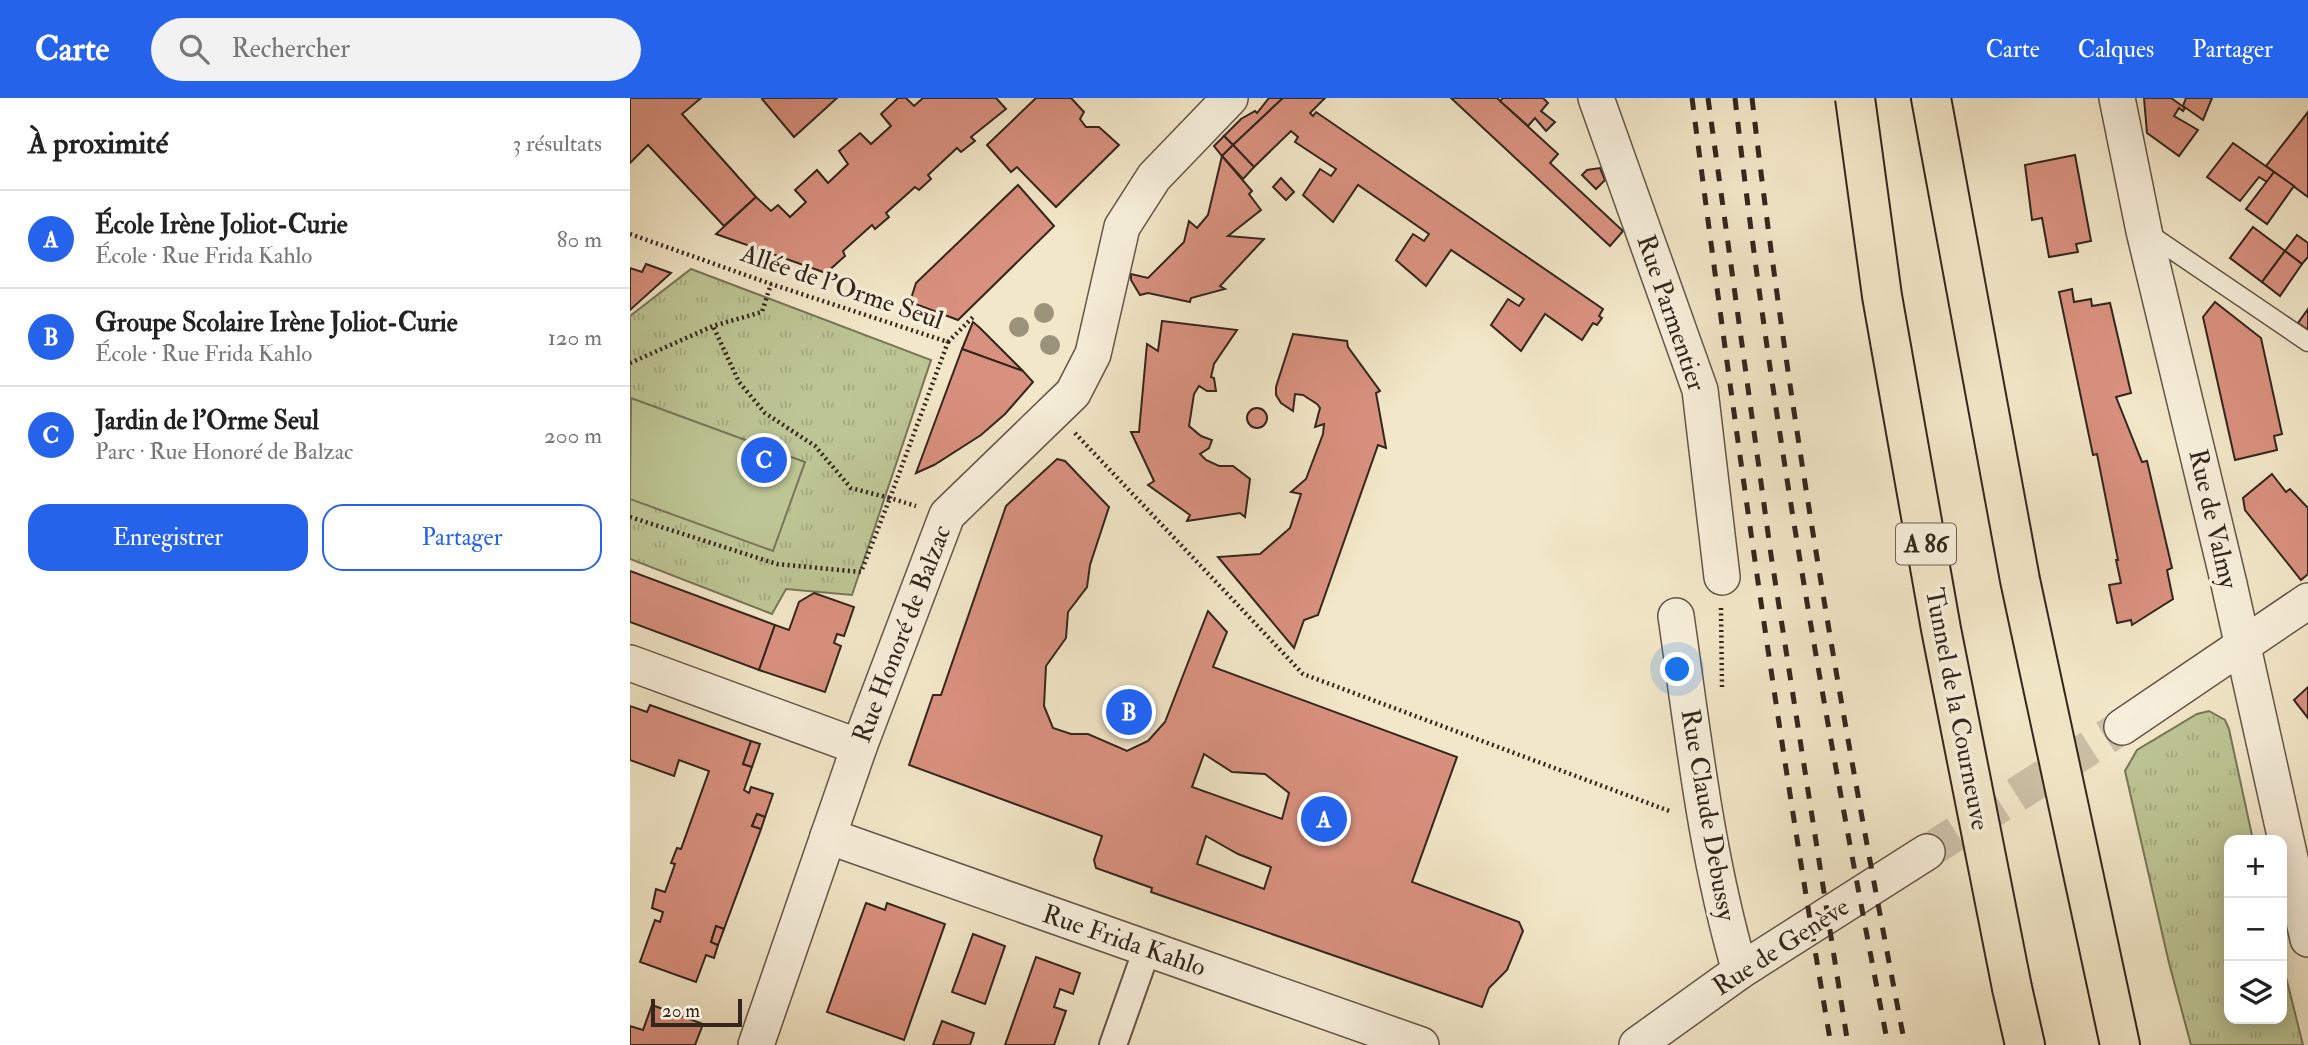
<!DOCTYPE html>
<html lang="fr">
<meta charset="utf-8">
<style>
:root{--surface:#fff;--page:#f2f2f2;--text:#222;--muted:#767676;--line:#e0e0e0;--accent:#2563eb}
body{margin:0;font-family:"IM FELL Double Pica",serif;background:var(--page);color:var(--text)}
.controls{position:absolute;right:21px;bottom:21px;display:grid;overflow:hidden;border-radius:14px;box-shadow:0 4px 18px #0003}
.controls button{width:63px;height:63px;display:grid;place-items:center;padding:0;border:0;border-bottom:2px solid var(--line);background:var(--surface);color:var(--text);font:35px sans-serif}
.scale{position:absolute;left:21px;bottom:18px;width:91px;box-sizing:border-box;padding-left:7px;border:4px solid #34261e;border-top:0;font-size:19px;line-height:24px;white-space:nowrap;color:#34261e;-webkit-text-stroke:5px #f7efdb;paint-order:stroke}
.you{position:absolute;left:1048px;top:572px;width:24px;height:24px;margin:-18px;border:5px solid #fff;border-radius:50%;background:#1a73e8;box-shadow:0 0 0 10px #1a73e833}
.badge{display:grid;place-items:center;width:46px;height:46px;border-radius:50%;background:var(--accent);color:#fff;font-size:23px;font-weight:700}
.pin{position:absolute;translate:-50% -50%;border:4px solid #fff;box-shadow:0 2px 7px #0006}
.list{margin:0;padding:0;list-style:none}
h2{display:flex;justify-content:space-between;align-items:center;height:91px;margin:0;padding:0 28px;font-size:30px}
h2 small{font-size:23px;font-weight:400;color:var(--muted)}
.list li{display:grid;grid-template-columns:46px 1fr auto;gap:21px;align-items:center;box-sizing:border-box;height:98px;padding:0 28px;border-top:2px solid var(--line)}
.list b{display:block;font-size:26px;white-space:nowrap}
.list p{margin:0;font-size:23px;white-space:nowrap;color:var(--muted)}
.list em{font-size:23px;font-style:normal;color:var(--muted)}
.actions{display:flex;gap:14px;padding:21px 28px}
.actions a{flex:1;padding:16px 0;border:2px solid var(--accent);border-radius:21px;text-align:center;font-size:24px;color:var(--accent)}
.actions .main{background:var(--accent);color:#fff}
.icon{flex:none;width:38px;height:38px;fill:none;stroke:currentColor;stroke-width:2;stroke-linecap:round;stroke-linejoin:round}
.map{position:relative;flex:none;width:1678px;height:947px;overflow:hidden}
header{display:flex;align-items:center;gap:42px;box-sizing:border-box;height:98px;padding:0 35px;background:var(--accent);color:#fff}
header strong{font-size:33px}
nav{display:flex;gap:38px;margin-inline-start:auto;font-size:24px}
.search{width:490px;height:63px;background:var(--page);display:flex;align-items:center;gap:18px;box-sizing:border-box;padding:0 24px;border-radius:38px;color:var(--muted);font-size:26px}
main{display:flex}
aside{flex:1;background:var(--surface)}
.map>svg:first-child{display:block}
</style>
<header>
<strong>Carte</strong>
<div class="search"><svg class="icon" aria-label="search" viewBox="0 0 24 24"><circle cx="10" cy="10" r="6"/><path d="M15 15l6 6"/></svg>Rechercher</div>
<nav><a>Carte</a><a>Calques</a><a>Partager</a></nav>
</header>
<main>
<aside>
<h2>À proximité<small>3 résultats</small></h2>
<ul class="list">
<li><span class="badge">A</span><div><b>École Irène Joliot-Curie</b><p>École · Rue Frida Kahlo</p></div><em>80 m</em></li>
<li><span class="badge">B</span><div><b>Groupe Scolaire Irène Joliot-Curie</b><p>École · Rue Frida Kahlo</p></div><em>120 m</em></li>
<li><span class="badge">C</span><div><b>Jardin de l'Orme Seul</b><p>Parc · Rue Honoré de Balzac</p></div><em>200 m</em></li>
</ul>
<div class="actions"><a class="main">Enregistrer</a><a>Partager</a></div>
</aside>
<div class="map">
<svg width="1678" height="947" viewBox="0 0 1678 947">
<defs>
<pattern id="grass-tufts" width="24" height="20" patternUnits="userSpaceOnUse" patternTransform="scale(1.75)"><rect width="24" height="20" fill="#bdc594"/><path d="M3 7l-1-3M5 7V3M7 7l1-3M15 17l-1-3M17 17v-4M19 17l1-3" fill="none" stroke="#a3a97f"/></pattern>
</defs>
<rect width="100%" height="100%" fill="#f2e7c8"/>
<filter id="stains"><feTurbulence type="fractalNoise" baseFrequency=".00286" numOctaves="4"/><feColorMatrix values="0 0 0 0 .2 0 0 0 0 .09 0 0 0 0 .02 0 0 0 .5 -.17"/></filter>
<radialGradient id="worn" r=".72"><stop offset=".6" stop-color="#630" stop-opacity="0"/><stop offset="1" stop-color="#630" stop-opacity=".3"/></radialGradient>
<g fill="url(#grass-tufts)" stroke="#787659" stroke-width="2">
<path d="M61,171L301,262L222,497L156,491L142,516L0,461V218Z"/>
<path d="M1579,613L1595,622L1599,631L1623,742H1599V921H1652V863L1673,947H1561L1539,865L1495,673L1507,652L1567,616Z"/>
</g>
<path fill="#bdc594" stroke="#787659" stroke-width="2" d="M1,300L175,364L143,453L0,401Z"/>
<g fill="#d9917f" stroke="#34261e" stroke-width="2" fill-rule="evenodd">
<path d="M0,0H71L52,16L126,99L94,128L18,47L0,65Z"/>
<path d="M133,0H207L164,39L132,1Z"/>
<path d="M268,0H276L284,8L293,0H366L376,11L341,39L345,43L331,54L327,50L298,77L301,81L289,92L285,89L256,115L259,119L245,131L242,127L213,153L215,158L196,175L86,136L126,99L141,113L148,107L160,119L176,104L165,92L187,72L198,85L218,66L209,53L230,35L241,46L261,28L251,16Z"/>
<path d="M406,0H441L454,14L450,21L456,29H469L489,47L426,109L387,69L381,74L357,47Z"/>
<path d="M639,0H653L603,47L594,38L611,21L625,13L627,15Z"/>
<path d="M653,0H695L680,15L683,18L686,14L973,211L969,218L972,220L967,227L963,225L952,242L915,216L891,253L861,227L878,201L889,208L894,201L821,152L796,188L766,162L783,136L794,143L799,136L728,87L703,124L673,97L690,71L701,78L706,71L665,44L668,39L661,33L624,69L603,47Z"/>
<path d="M821,0H867L928,56L920,65L993,133L980,148Z"/>
<path d="M873,0H913L918,5L911,13L925,24L916,33L905,20L898,28L870,3Z"/>
<path d="M1514,0H1541L1555,10L1553,13L1549,10L1544,18L1568,32L1549,58L1517,35Z"/>
<path d="M1556,0H1582L1573,22L1553,8Z"/>
<path d="M1678,14V99L1636,68Z"/>
<path d="M594,38L603,47L592,58L584,48Z"/>
<path d="M1603,45L1644,74L1637,84L1629,79L1610,103L1577,79Z"/>
<path d="M603,47L624,69L613,81L592,58Z"/>
<path d="M1445,57L1461,143L1446,146L1448,154L1419,159L1412,120L1402,122L1395,67Z"/>
<path d="M592,58L622,93L619,96L631,112L598,138L634,141L590,188L595,191L561,200L560,204L518,195L510,197L501,182V176L518,180L554,144L559,123L567,130L578,117Z"/>
<path d="M970,70L975,82L966,91L952,77L957,72Z"/>
<path d="M1644,74L1664,88L1637,126L1616,111Z"/>
<path d="M651,80L664,94L656,102L643,89Z"/>
<path d="M388,87L424,128L328,222L280,204L286,185Z"/>
<path d="M1623,129L1655,153L1632,184L1600,160Z"/>
<path d="M1667,137L1678,145V159L1672,166L1655,153Z"/>
<path d="M1655,153L1672,166L1650,198L1632,184Z"/>
<path d="M16,166L41,175L0,212V170L12,174Z"/>
<path d="M1442,191L1444,204L1461,201L1462,208L1480,205L1501,295L1486,299L1512,364L1517,363L1542,470L1537,472L1543,501L1502,527L1501,522L1487,525L1479,487L1491,485L1486,462H1488L1467,356L1463,357L1429,194Z"/>
<path d="M1585,204L1631,240L1652,336L1644,338L1647,352L1605,362L1573,219Z"/>
<path d="M1678,211V232L1668,225Z"/>
<path d="M532,223L607,232L584,266L581,279L584,280L586,293H577L569,288L564,296L559,328L571,338L582,342L579,350L570,356L576,362L589,368H603L620,381L615,419L610,415L557,423L560,417L518,387L524,383L501,334H509L517,246L528,253Z"/>
<path d="M343,224L350,230L393,273L332,251Z"/>
<path d="M663,236L717,243L718,249L750,293L746,295L756,350L748,347L688,517L674,522L664,550L588,459L630,456L660,430L671,396L661,394L676,381L693,336L694,326L685,329L690,310L687,306L673,297L665,296L663,313L651,305L646,297V289Z"/>
<path d="M332,251L393,273L403,284L375,316L351,337L304,367L286,375Z"/>
<circle cx="627" cy="320" r="10"/>
<path d="M427,361L435,363L479,409L460,467L457,489L438,514L436,540L416,568L414,608L423,630L441,636H458L497,653L518,643L535,624L578,513L597,534L583,569L827,659L782,784L889,824L893,833L877,872L859,890L852,909L521,794L522,790L466,770L464,762L472,738L279,667L303,597H311L376,408ZM574,656L602,674L635,676L659,695L652,721L562,689ZM679,701L710,707L698,738L670,727ZM576,738L608,756L641,769L634,791L567,766Z"/>
<path d="M1642,376L1656,394L1660,391L1678,410V476L1671,482L1615,412L1613,400Z"/>
<path d="M0,473L145,527L129,572L0,524Z"/>
<path d="M184,495L224,509L214,538L207,536L204,545L211,548L195,594L129,572L145,527L159,532L169,504Z"/>
<path d="M1678,589V620L1664,602Z"/>
<path d="M20,607L121,643L113,666L122,669L114,692L119,695L121,689L143,696L135,719L127,716L122,728L131,731L94,831L86,828L81,844L88,847L84,860L76,857L66,884L10,864L25,822L30,824L33,814L22,810L26,791L35,794L45,766L41,765L47,750L51,751L79,673L49,662L44,678L0,662V608L17,614Z"/>
<path d="M121,643L130,646L122,669L113,666Z"/>
<path d="M127,716L135,719L131,731L122,728Z"/>
<path d="M236,805L255,812L257,805L315,826L274,942L197,914Z"/>
<path d="M86,828L94,831L88,847L81,844Z"/>
<path d="M343,836L375,848L355,906L322,894Z"/>
<path d="M406,859L450,875L443,896L430,891L424,909L436,913L424,947H375Z"/>
<path d="M22,907L73,926L65,947H0V928L13,932Z"/>
<path d="M312,923L344,935L340,947H303Z"/>
</g>
<g fill="none" stroke-linecap="round" stroke-linejoin="round">
<path stroke="#ccc0a6" stroke-width="35" stroke-dasharray="35 18" stroke-linecap="butt" d="M1297,754L1492,629"/>
<g stroke="#645648" stroke-width="21">
<path id="service" d="M1516,134L1678,244"/>
</g>
<g stroke="#645648" stroke-width="30">
<path id="pedestrian" d="M483,947L517,851"/>
</g>
<g stroke="#645648" stroke-width="38">
<g id="minor">
<path d="M966,0L1070,292L1092,479"/>
<path d="M1487,0L1514,133L1599,486L1678,841"/>
<path d="M1046,518C1063,636 1076,757 1110,873"/>
<path d="M0,565L229,649"/>
<path d="M1492,629L1678,503"/>
<path d="M198,738L791,947"/>
<path d="M126,947L229,649L317,417L443,295L463,256L492,129L524,79L600,0"/>
<path d="M1007,947L1110,873L1297,754"/>
</g>
</g>
<g stroke="#34261e" stroke-width="42">
<g id="motorway">
<path d="M1301,0L1390,482L1490,947"/>
<path d="M1382,890L1395,947"/>
</g>
</g>
<g stroke="#34261e" stroke-width="4.5" stroke-dasharray="2 3.5" stroke-linecap="butt">
<path d="M0,136L141,186L318,244L260,400L286,408"/>
<path d="M318,244L345,217"/>
<path d="M0,265L83,228L132,214L141,186"/>
<path d="M445,335L673,576L1042,714"/>
<path d="M0,419L147,466L231,474L260,400L221,390L185,348L135,315L109,284L83,228"/>
<path d="M1091,510L1092,589"/>
</g>
<use href="#service" stroke="#f7efdb" stroke-width="18"/>
<use href="#pedestrian" stroke="#f7efdb" stroke-width="26"/>
<use href="#minor" stroke="#f7efdb" stroke-width="35"/>
<use href="#motorway" stroke="#f2e7c8" stroke-width="38"/>
<g stroke="#34261e" stroke-width="5" stroke-dasharray="12 12" stroke-linecap="butt">
<path d="M1062,0C1103,317 1147,632 1201,947"/>
<path d="M1078,0L1141,457L1218,947"/>
<path d="M1105,0C1141,318 1197,633 1258,947"/>
<path d="M1122,0C1159,318 1214,633 1275,947"/>
</g>
<g stroke="#34261e" stroke-width="42" stroke-linecap="butt">
<path id="motorway-bridge" d="M1225,0L1252,198L1311,531L1382,890"/>
</g>
<use href="#motorway-bridge" stroke="#f2e7c8" stroke-width="38"/>
</g>
<g fill="#9c937b">
<circle cx="414" cy="215" r="10"/>
<circle cx="389" cy="229" r="10"/>
<circle cx="420" cy="247" r="10"/>
</g>
<g text-anchor="middle" dominant-baseline="central" stroke-width="7" stroke-linejoin="round" paint-order="stroke">
<rect fill="#f7efdb" stroke="#6e6257" stroke-width="2" x="1266" y="425.5" width="60" height="41" rx="5"/>
<g font-size="24" font-weight="bold" fill="#34261e">
<text x="1296" y="446">A 86</text>
</g>
<g font-size="26" fill="#34261e" stroke="#f7efdb">
<text transform="translate(212 189) rotate(19)">Allée de l'Orme Seul</text>
<text transform="translate(1041 215) rotate(71)">Rue Parmentier</text>
<text transform="translate(1583 421) rotate(77)">Rue de Valmy</text>
<text transform="translate(272 536) rotate(-69)">Rue Honoré de Balzac</text>
<text transform="translate(1327 611) rotate(79)">Tunnel de la Courneuve</text>
<text transform="translate(1078 717) rotate(80)">Rue Claude Debussy</text>
<text transform="translate(494 843) rotate(19)">Rue Frida Kahlo</text>
<text transform="translate(1151 849) rotate(-33)">Rue de Genève</text>
</g>
</g>
<rect width="100%" height="100%" filter="url(#stains)"/>
<rect width="100%" height="100%" fill="url(#worn)"/>
</svg>
<div class="controls">
<button>+</button>
<button>−</button>
<button><svg class="icon" aria-label="layers" viewBox="0 0 24 24"><path d="M12 4l9 5-9 5-9-5zM3 14l9 5 9-5"/></svg></button>
</div>
<div class="scale">20 m</div>
<div class="you"></div>
<div class="pin badge" style="left:694px;top:721px">A</div>
<div class="pin badge" style="left:499px;top:614px">B</div>
<div class="pin badge" style="left:134px;top:362px">C</div>
</div>
</main>
